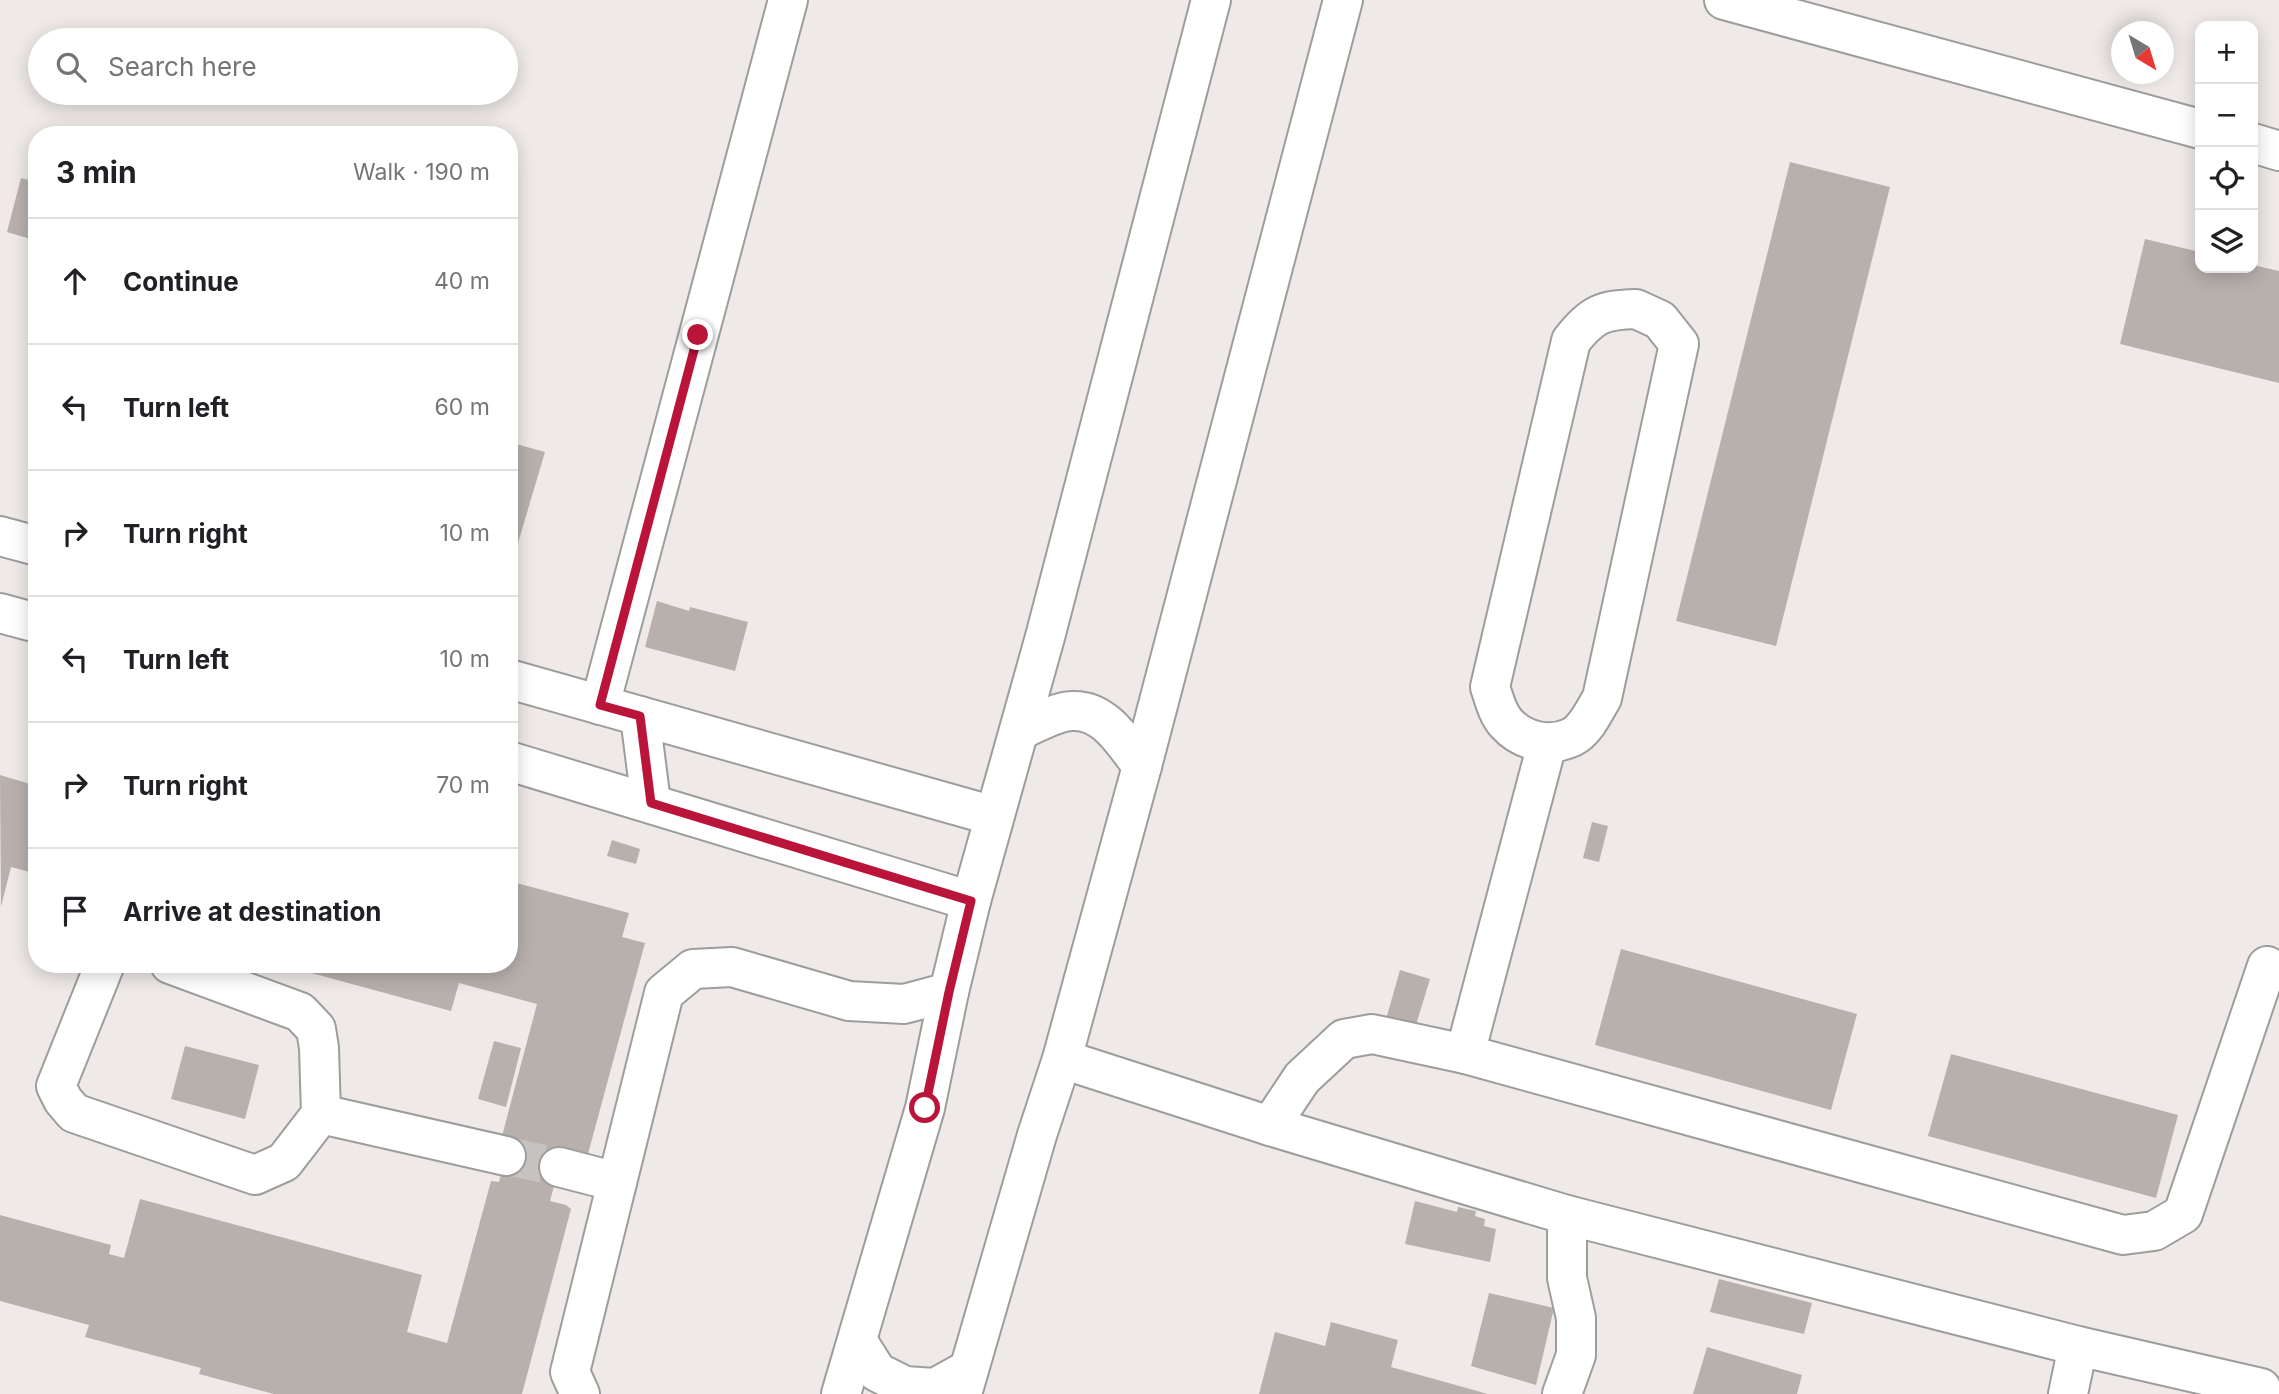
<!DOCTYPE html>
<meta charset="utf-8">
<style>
:root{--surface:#fff;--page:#f6f6f6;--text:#202124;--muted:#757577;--line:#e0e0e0}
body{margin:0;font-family:Inter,sans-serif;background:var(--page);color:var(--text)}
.controls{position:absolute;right:21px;top:21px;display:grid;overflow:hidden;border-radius:14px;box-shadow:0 4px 18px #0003}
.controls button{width:63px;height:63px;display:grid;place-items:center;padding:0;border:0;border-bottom:2px solid var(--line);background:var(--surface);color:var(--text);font:35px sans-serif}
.compass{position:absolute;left:2111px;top:21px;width:63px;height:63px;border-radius:50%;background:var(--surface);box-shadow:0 4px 18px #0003;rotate:142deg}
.stop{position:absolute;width:21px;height:21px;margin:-16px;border:5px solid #bb143b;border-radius:50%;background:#fff}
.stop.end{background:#bb143b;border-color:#fff;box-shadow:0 2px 7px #0008}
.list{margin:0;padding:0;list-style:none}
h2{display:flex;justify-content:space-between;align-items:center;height:91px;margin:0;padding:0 28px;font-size:30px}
h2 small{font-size:23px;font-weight:400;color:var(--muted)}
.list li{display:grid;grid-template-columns:46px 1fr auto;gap:21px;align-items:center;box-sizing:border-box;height:126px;padding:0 28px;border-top:2px solid var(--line)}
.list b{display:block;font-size:26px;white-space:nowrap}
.list em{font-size:23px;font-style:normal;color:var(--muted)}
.icon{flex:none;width:38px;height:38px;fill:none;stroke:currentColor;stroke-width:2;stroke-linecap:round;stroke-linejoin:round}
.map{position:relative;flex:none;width:2279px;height:1394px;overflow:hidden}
.search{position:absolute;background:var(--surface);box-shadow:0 4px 18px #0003;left:28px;top:28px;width:490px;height:77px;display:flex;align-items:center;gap:18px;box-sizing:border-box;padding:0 24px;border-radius:38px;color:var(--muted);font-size:26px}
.panel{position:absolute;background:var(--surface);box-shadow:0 4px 18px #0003;left:28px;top:126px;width:490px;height:847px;border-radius:28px}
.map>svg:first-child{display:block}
</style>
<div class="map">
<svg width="2279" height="1394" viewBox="0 0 2279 1394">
<rect width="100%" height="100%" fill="#efeae7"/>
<g fill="#b8b0ad">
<path d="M1790,162L1890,187L1776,646L1676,621Z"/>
<path d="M21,178L37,182V241L7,232Z"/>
<path d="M2145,239L2200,252V268H2253V265L2279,271V383L2120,344Z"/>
<path d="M509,442L545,452L512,563L509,562Z"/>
<path d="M657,601L689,611L690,607L748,622L735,671L645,647Z"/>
<path d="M0,775L37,786V874L11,867L1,907Z"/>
<path d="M1592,822L1608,826L1599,862L1583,858Z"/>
<path d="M612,840L640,849L636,864L607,856Z"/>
<path d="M509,881L629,913L622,937L645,943L588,1154L559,1167L550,1201L566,1205L571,1209L522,1394H274L199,1374L201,1368L85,1337L89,1325L0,1301V1215L111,1245L109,1254L124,1258L140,1199L422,1275L407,1332L447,1343L491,1181L499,1182L511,1138L502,1136L537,1004L459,983L451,1011L304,971L305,964H509Z"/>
<path d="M1621,949L1857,1014L1831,1110L1595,1045Z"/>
<path d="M1400,970L1430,979L1412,1038L1383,1030Z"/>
<path d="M494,1041L521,1048L506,1107L478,1099Z"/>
<path d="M185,1046L259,1065L245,1119L171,1099Z"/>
<path d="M1951,1054L2178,1115L2156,1198L1928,1136Z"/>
<path d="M1415,1201L1457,1212L1458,1207L1476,1211L1475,1216L1485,1219L1484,1226L1496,1229L1490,1262L1405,1244Z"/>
<path d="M1719,1279L1812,1303L1804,1334L1710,1312Z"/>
<path d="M1489,1293L1554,1308L1536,1385L1471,1366Z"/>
<path d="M1331,1322L1398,1340L1391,1367L1488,1394H1259L1275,1332L1325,1346Z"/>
<path d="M1707,1347L1802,1375L1797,1394H1693Z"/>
</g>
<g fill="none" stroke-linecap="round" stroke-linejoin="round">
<path stroke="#c6c2bf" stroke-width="38" stroke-dasharray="38 19" stroke-linecap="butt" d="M506,1156L559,1167"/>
<g stroke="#9d9d9d" stroke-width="42">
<g id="minor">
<path d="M1724,0L2200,129"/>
<path d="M2253,143L2279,151"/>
<path d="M1636,309L1660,320L1679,344L1602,698C1594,711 1586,730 1572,737C1549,748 1522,741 1506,723C1497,713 1494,698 1490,687L1571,341C1592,314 1602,310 1636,309Z"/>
<path d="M0,536L37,546"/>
<path d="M0,613L37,623"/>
<path d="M509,679L994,816"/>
<path d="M600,705L788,0"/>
<path d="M640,716L651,803"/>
<path d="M1020,730C1034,724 1058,711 1072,711C1105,709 1124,743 1142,766"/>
<path d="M509,761L971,901"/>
<path d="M105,964L56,1086L63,1100L74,1113L255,1175L284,1162L321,1114L319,1048L316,1029L300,1012L170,964"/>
<path d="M1465,1054L1547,744"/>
<path d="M1062,1059L1270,1126L1567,1215L2078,1346L2261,1388"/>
<path d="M321,1114L506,1156"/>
<path d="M1270,1126L1302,1078L1344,1039L1372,1034L1465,1054L2123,1235L2154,1231L2183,1214L2267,966"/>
<path d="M559,1167L617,1182"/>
<path d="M858,1342L877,1372L905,1386L935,1388L969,1369"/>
<path d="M580,1394L570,1372L664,993L693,969L732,967L849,1001L904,1004L949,992"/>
<path d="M841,1394L925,1108L949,992L971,901L1045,637L1211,0"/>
<path d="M962,1394L1037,1135L1062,1059L1142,766L1343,0"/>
<path d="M1562,1394L1576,1355V1318L1567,1278V1215"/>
<path d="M2068,1394L2078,1346"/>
</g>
</g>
<use href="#minor" stroke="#fff" stroke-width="38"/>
</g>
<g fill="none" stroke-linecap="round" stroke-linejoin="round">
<path stroke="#bb143b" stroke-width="9" d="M698,335L600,705L640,716L651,803L971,901L949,992L925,1108"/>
</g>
</svg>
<div class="controls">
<button>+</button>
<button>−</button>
<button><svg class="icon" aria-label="locate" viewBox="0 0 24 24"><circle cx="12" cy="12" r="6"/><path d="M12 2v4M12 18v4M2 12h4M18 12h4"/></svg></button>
<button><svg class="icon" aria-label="layers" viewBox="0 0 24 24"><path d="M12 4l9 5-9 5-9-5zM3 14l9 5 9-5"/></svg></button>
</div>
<svg class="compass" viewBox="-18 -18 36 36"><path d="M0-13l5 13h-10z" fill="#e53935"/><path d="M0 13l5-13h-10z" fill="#757577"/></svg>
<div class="stop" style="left:925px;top:1108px"></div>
<div class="stop end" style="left:698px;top:335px"></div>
<div class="search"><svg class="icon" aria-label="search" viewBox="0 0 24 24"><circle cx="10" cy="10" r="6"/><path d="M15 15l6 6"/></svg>Search here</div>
<section class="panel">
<h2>3 min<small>Walk · 190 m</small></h2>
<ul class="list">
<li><svg class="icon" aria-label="ahead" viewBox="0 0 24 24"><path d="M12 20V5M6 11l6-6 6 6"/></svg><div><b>Continue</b></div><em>40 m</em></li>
<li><svg class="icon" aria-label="left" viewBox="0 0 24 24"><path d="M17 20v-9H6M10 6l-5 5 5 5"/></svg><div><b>Turn left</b></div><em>60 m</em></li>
<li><svg class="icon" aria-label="right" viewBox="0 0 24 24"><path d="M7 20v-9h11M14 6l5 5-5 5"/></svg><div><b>Turn right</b></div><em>10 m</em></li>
<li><svg class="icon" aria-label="left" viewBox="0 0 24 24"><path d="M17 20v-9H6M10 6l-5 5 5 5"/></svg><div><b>Turn left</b></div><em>10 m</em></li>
<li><svg class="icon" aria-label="right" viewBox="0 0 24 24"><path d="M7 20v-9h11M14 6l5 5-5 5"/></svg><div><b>Turn right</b></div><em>70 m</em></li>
<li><svg class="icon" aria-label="arrive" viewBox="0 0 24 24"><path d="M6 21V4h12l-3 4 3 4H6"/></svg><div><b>Arrive at destination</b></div></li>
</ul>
</section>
</div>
